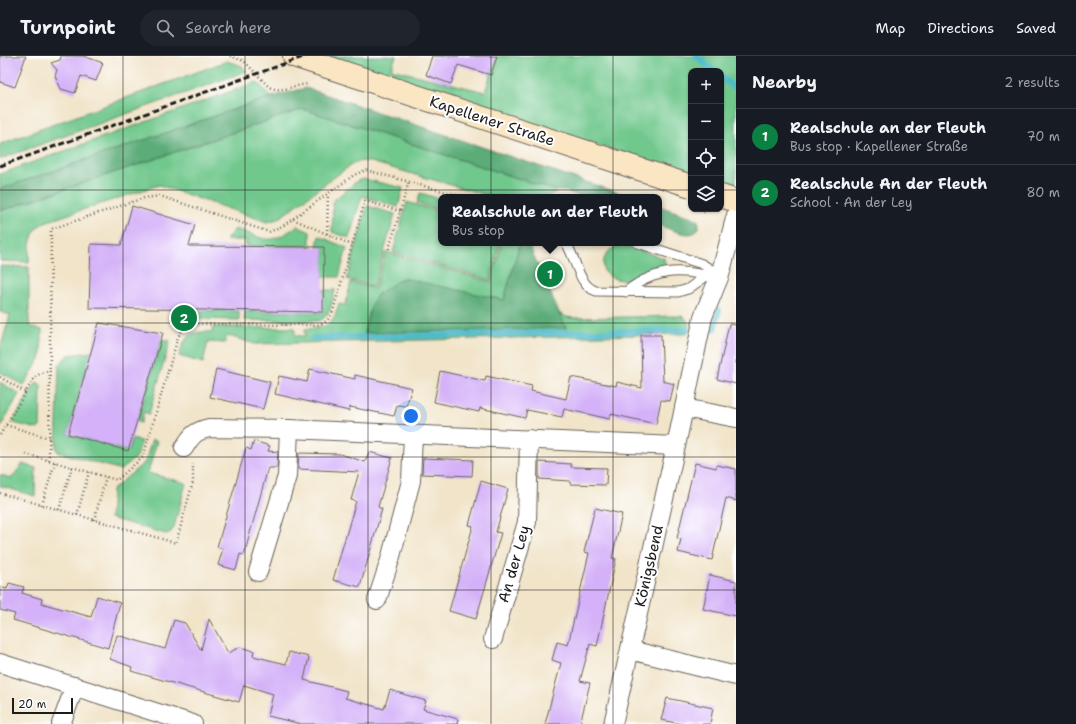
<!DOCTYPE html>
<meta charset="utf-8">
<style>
:root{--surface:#171b24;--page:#20242c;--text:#f1f3f6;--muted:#9ea1a6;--line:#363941;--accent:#0b8043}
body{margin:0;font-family:"Shantell Sans",sans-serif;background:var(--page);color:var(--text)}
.controls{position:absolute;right:12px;top:12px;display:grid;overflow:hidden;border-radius:8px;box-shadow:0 1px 3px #0004}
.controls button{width:36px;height:36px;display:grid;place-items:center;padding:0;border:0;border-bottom:1px solid var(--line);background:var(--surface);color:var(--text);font:20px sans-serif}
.scale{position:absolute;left:12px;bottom:10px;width:61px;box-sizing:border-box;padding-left:4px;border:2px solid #1c1c1c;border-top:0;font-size:11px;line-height:14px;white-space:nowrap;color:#1c1c1c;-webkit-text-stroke:3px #fff;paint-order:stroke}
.you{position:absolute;left:411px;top:360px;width:14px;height:14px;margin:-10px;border:3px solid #fff;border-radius:50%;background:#1a73e8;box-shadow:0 0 0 6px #1a73e833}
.badge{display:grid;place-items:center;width:26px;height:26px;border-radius:50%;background:var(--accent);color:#fff;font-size:13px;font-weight:700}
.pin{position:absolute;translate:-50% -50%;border:2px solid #fff;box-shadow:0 1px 4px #0006}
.popup{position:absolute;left:438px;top:138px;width:224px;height:52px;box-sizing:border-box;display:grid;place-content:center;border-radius:8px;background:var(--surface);filter:drop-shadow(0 1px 3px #0005);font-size:13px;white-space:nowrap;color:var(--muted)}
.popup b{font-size:15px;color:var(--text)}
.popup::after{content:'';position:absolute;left:50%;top:100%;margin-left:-8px;border:8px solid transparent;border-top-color:var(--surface)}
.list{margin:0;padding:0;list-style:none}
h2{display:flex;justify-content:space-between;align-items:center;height:52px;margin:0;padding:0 16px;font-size:17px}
h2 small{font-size:13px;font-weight:400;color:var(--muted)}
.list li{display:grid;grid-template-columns:26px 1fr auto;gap:12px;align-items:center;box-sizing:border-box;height:56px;padding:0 16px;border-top:1px solid var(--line)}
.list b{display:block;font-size:15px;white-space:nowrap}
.list p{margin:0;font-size:13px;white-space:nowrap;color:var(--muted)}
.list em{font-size:13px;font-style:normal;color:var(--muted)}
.icon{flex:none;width:22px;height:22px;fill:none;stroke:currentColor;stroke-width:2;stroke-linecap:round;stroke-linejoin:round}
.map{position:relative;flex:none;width:736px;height:668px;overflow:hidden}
header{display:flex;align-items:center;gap:24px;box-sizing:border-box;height:56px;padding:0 20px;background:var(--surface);border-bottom:1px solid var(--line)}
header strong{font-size:19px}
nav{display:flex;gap:22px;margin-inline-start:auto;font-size:14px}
.search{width:280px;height:36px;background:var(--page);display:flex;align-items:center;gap:10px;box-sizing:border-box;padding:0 14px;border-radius:22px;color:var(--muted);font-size:15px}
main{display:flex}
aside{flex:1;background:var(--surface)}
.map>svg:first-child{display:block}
</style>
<header>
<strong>Turnpoint</strong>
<div class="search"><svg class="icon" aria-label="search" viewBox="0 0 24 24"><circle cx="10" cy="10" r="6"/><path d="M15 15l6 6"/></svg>Search here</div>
<nav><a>Map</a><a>Directions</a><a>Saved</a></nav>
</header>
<main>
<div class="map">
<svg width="736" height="668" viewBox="0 0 736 668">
<rect width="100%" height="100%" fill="#fff"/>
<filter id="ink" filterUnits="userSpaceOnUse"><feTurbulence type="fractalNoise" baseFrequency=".025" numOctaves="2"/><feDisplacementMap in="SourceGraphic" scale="8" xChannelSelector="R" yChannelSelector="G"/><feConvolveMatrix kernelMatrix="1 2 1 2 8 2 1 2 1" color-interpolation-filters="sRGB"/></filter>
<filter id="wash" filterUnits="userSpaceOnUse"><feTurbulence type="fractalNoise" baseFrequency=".012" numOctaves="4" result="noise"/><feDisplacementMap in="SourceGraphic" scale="16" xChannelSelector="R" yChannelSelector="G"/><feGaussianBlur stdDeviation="0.9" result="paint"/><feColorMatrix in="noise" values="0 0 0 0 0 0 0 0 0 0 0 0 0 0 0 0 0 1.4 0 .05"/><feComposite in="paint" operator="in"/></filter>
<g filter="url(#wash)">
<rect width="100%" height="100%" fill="#f1e4c9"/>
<g fill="#71c88d" stroke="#467254">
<path d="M331,0H396L391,13L485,36L497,0H736V133L721,128V15H691V119L327,1Z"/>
<path d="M227,5L242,10L247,15L0,103V88Z"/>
<path d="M257,26L271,41L0,133V118Z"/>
<path d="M303,53L557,135L547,141H493L371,106L361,105L351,109L278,163L267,166L159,129L45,166C29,175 30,190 29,206L0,205V155Z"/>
<path d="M364,123L403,132L398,151L362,140L349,182L332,176L333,145L357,125Z"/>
<path d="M420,137L441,143V154L417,147Z"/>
<path d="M407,146L441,156V187H500L490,224L393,196Z"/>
<path d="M367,150L395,158L374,231L347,223Z"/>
<path d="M297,170L310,176V190H246V184H226L235,173C267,182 266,192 297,170Z"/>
<path d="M319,180L347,192L339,221H323L324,191H317Z"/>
<path d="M502,187H520L504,244L402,223L566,272L559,257L566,261L574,262L681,260C690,263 689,270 687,278L255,288L229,280L226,281L225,287L208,286L203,307L179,300C185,279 190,275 212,276L213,271L295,272V280H305V273C327,272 333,269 339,248L345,249L351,226L375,233L386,196L491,226Z"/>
<path d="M622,189L664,202L665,210L660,213C642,219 619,233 604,215C601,201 608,192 622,189Z"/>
<path d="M0,210L29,211V265L30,270L42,274L41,301L24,329L0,316V294L10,259L0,256Z"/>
<path d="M323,234H335C332,246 331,260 319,265L244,264L245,255L322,256Z"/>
<path d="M193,254L239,255V264L193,263Z"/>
<path d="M161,283L170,285L149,358L144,356L141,367L137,366Z"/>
<path d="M91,296L68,378L128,395L132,382L141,385L137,400L121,414L58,396L56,393L59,309L68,299Z"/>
<path d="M0,326L19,338L0,372Z"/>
<path d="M37,326L41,329L40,371L37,373L14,367L13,365Z"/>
<path d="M152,384L157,385L148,417L186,427L174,471L171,476L166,478L110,462L112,434L145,406Z"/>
<path d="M22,408L36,412L35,440L0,430V419L12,422Z"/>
</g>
<g fill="#5cac78" stroke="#3c644a">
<path d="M306,32L631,141H582L565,135H557L303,53L0,155V133L271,41Z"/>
<path d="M659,150L697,163L699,167C699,188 670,173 659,169Z"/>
<path d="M520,187H528L566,272L364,277L372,247L378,238L402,222L504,244Z"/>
</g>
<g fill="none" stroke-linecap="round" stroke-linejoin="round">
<g stroke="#4fbacb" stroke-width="6">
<path d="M696,0L714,15"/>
<path d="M721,21L736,33"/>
<path d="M714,273L719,254"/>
<path d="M313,282L687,274"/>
</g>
</g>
<g id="blocks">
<g fill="#d4b1f8">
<path d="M0,0H26L15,31L0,26Z"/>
<path d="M61,0H83L103,7L96,25L81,20L75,37L61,33L55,20L57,14L51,7L60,4Z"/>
<path d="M432,0H497L491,19L458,9L451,28L426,19Z"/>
<path d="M132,150L195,169L189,190L324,191L323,256L89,252L91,188L121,189Z"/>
<path d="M99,267L163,277L128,395L68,378Z"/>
<path d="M729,268L736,269V328L717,323Z"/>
<path d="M641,279H661L663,325L674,328L670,345L661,344L656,368L611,358L610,363L564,353L562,361L527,354L525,362L480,352L479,356L434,346L440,315L485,325L486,320L532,330L531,335L566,343L571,321L616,330L617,326L642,332Z"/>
<path d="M216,313L270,326L263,353L210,341Z"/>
<path d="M310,313L355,323V319L412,332L406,350L397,349L394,360L350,351L349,355L275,338L279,320L307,326Z"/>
<path d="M254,385L270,390L268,395L278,396L277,412H268L244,499L240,498L236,514L218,509L223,493L217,491L246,392L251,394Z"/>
<path d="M369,396L392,402L378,451L382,453L360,531L333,524L356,445L351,444L359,416L298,413L299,397L340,398L365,406Z"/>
<path d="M423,402L473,404L472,420L422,418Z"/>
<path d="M539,406L571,408V411L607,412L606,429L570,428V425L539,423Z"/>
<path d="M695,407L716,412L717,409L736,413V445L726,442L712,504L678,496L681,483L677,482Z"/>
<path d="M481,425L508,433L496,476L501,477L476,563L449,555L473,470L469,469Z"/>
<path d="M595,452L622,458L612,502L616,503L597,590L590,588L580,625L590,627L580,668H545L561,607L552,604L557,586L568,589L589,497L584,496Z"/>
<path d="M710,519L736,525V560L703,553Z"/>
<path d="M9,527L24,531L22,537L42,543L41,547L91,561L97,540L120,547L108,592L13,564L15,558L0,554V531L7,533Z"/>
<path d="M209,563L228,597L240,591L254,595L253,600L286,608L289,596L309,601L304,624L347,635L345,642L384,653L390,634L426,645L423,653L458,663L457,668H301L268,660L273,638L244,629L239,646L131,615L132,611L110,603L117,579L165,593L174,564L185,567L201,594Z"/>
<path d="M667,642L713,652L710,668H681L661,664Z"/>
</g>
</g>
</g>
<g filter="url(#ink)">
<use href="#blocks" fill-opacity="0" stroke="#676259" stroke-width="1"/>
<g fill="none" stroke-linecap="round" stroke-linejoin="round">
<g stroke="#676259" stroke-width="11">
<g id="service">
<path d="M566,187C576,201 578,230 596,235L678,236L688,233L706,220"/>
<path d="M638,187L702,208L720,219"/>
<path d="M626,236C640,223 664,214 684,216C692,216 700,219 708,219"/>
</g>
</g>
<g stroke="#676259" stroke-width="20">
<g id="minor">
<path d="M684,352L736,362"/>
<path d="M184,392C191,380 195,375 209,372L289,373L676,390"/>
<path d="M258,516L287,420L289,373"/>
<path d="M377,544L390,504L411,425L413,379"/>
<path d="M493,583L527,466L529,383"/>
<path d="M630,594L736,620"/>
<path d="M0,607L193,668"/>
<path d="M61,668L75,630"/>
<path d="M613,668L676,390L703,261L720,219L736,159"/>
</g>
</g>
<g stroke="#676259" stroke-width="24">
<g id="secondary">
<path d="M294,0L691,130"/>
<path d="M721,140L736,145"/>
</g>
</g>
<g stroke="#676259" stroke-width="2.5" stroke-dasharray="1 3" stroke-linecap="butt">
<path d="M230,0L244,5L269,31C282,37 295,29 308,28"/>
<path d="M696,153L707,157"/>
<path d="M293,163L352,189"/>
<path d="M327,178L328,138"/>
<path d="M389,193L409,125"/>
<path d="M0,321L25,336"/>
<path d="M6,369L49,382"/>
<path d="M0,379L34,322L41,317L49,315"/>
<path d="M26,398L117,424L143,401L178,281L184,271L191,268L314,269C324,269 329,264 333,255L365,145L400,155"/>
<path d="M49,404L51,173L144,142L160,140L269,176L284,169L354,119L366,114L464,141"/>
<path d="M0,437L176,487L193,426V408"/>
<path d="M42,449L55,406"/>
<path d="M59,454L72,411"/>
<path d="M77,459L89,416"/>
<path d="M94,464L106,421"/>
</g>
<use href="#service" stroke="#fff" stroke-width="9"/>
<use href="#minor" stroke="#fff" stroke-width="18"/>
<use href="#secondary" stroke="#fbe6c4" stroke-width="22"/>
<path stroke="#1c1c1c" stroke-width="3" stroke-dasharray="6 3" stroke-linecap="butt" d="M0,110L306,0"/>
</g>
</g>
<path fill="none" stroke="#1c1c1c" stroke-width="1" stroke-opacity="0.55" d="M123,0V668M245,0V668M368,0V668M491,0V668M613,0V668M0,134H691M721,134H736M0,267H736M0,401H736M0,534H736"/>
<g text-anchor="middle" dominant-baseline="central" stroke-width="4" stroke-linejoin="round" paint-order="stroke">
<g font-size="15" fill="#1c1c1c" stroke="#fff">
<text transform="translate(492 65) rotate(18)">Kapellener Straße</text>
<text transform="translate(514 508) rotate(-74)">An der Ley</text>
<text transform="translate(649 510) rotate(-77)">Königsbend</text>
</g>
</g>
</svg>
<div class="controls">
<button>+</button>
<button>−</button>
<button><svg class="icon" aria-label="locate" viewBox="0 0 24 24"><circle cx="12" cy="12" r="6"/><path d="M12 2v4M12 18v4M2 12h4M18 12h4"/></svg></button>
<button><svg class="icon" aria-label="layers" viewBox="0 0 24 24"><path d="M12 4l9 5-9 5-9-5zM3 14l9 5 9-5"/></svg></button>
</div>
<div class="scale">20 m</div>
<div class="you"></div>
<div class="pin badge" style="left:550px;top:218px">1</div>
<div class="popup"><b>Realschule an der Fleuth</b>Bus stop</div>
<div class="pin badge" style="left:184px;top:262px">2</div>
</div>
<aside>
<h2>Nearby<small>2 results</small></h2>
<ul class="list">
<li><span class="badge">1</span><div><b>Realschule an der Fleuth</b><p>Bus stop · Kapellener Straße</p></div><em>70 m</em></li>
<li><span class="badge">2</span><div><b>Realschule An der Fleuth</b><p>School · An der Ley</p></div><em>80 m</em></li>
</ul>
</aside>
</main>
